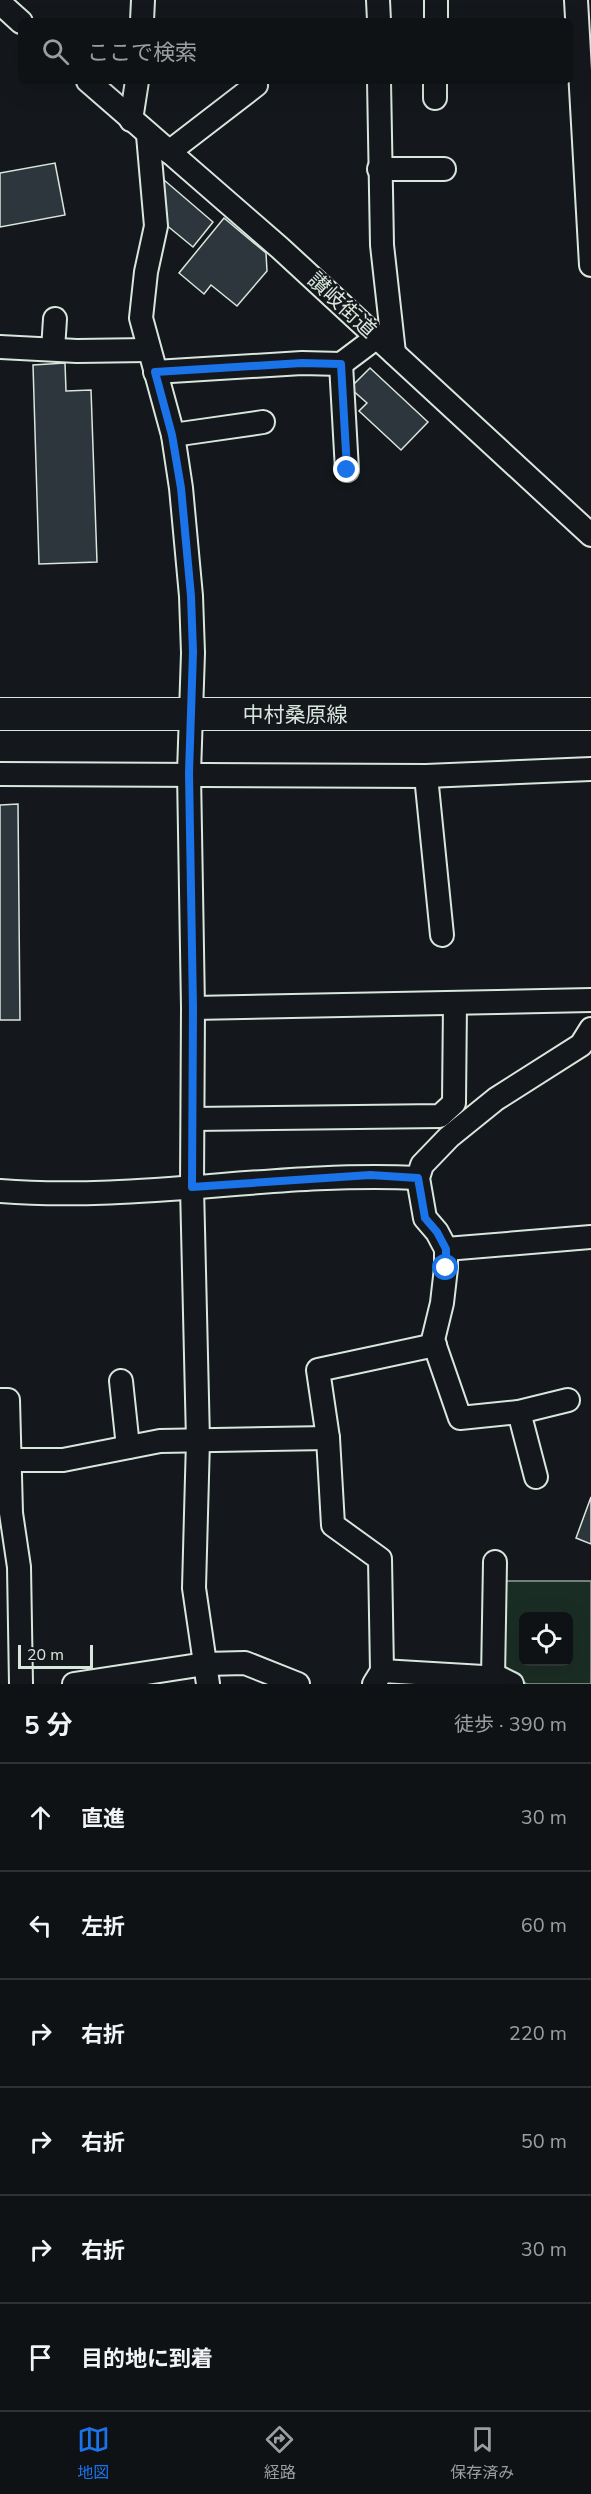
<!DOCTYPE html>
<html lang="ja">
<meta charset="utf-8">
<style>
:root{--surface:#0f1215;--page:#1d2022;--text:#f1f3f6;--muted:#9b9ea0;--line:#2f3234;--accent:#1a73e8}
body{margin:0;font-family:"Nunito Sans","Noto Sans JP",sans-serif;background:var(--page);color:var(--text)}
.controls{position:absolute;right:18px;bottom:18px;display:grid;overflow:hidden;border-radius:9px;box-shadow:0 6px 24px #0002}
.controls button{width:54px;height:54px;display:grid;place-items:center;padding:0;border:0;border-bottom:2px solid var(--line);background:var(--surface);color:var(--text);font:30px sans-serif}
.scale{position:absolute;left:18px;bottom:15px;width:75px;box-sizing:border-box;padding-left:6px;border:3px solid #d8e6dc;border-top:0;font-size:16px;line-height:21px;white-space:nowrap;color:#d8e6dc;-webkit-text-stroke:4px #14181c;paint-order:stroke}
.stop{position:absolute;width:18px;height:18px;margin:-14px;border:4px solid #1a73e8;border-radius:50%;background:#fff}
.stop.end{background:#1a73e8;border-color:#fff;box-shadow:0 2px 6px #0008}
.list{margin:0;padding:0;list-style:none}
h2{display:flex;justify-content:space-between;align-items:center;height:78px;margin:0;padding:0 24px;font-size:26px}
h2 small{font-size:20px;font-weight:400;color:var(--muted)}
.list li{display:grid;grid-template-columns:39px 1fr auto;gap:18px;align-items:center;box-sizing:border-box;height:108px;padding:0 24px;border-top:2px solid var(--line)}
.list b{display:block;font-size:22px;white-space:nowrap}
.list em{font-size:20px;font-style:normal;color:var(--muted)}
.icon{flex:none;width:33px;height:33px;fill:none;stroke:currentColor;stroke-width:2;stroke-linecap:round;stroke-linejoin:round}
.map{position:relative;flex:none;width:591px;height:1684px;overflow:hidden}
.search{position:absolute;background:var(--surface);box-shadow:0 6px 24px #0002;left:18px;right:18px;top:18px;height:66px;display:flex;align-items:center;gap:15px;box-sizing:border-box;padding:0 21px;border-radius:9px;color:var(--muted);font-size:22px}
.sheet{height:726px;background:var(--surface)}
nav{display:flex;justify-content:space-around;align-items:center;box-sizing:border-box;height:84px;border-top:2px solid var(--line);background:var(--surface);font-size:16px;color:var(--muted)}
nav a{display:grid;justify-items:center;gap:3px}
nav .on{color:var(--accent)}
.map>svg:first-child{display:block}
</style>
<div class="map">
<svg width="591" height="1684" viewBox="0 0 591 1684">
<rect width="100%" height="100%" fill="#14181c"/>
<path fill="#1a2d24" stroke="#939e99" stroke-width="1.5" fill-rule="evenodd" d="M502,1581H591V1684H527L501,1670ZM524,1616H568V1662H524Z"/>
<g fill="#2c363c" stroke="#d8e6dc" stroke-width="1.5">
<path d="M55,163L65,215L0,227V173Z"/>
<path d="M164,180L213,222L193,247L165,224Z"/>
<path d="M224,218L266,253L267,271L237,306L211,285L204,294L179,273Z"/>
<path d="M65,363L66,391L91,390L97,562L39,564L33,365Z"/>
<path d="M370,368L428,422L401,450L359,411L367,403L350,388Z"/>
<path d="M18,804L20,1020H0V805Z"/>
<path d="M591,1497V1544L576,1538Z"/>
</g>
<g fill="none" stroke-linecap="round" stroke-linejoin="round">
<g stroke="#d8e6dc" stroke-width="26">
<g id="street">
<path d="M378,0L379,21"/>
<path d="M576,0L591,265"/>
<path d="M0,3L21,22"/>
<path d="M142,21L143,0"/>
<path d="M436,21V0"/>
<path d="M88,81L280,248L591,535"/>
<path d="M379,81L382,245L394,353"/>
<path d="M435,98V81"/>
<path d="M131,120L137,81"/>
<path d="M148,135L156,226L146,272L141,318L173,435L181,488L191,596L193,653L189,773L193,1008L192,1187L198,1440L194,1588L208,1684"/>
<path d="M169,152L256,85L255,81"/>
<path d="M379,169H444"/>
<path d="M0,347L77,351L148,350"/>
<path d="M53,349L55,319"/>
<path d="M341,364L347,470"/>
<path d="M155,372L302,363L341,364L377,337"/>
<path d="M173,435L263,422"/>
<path d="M0,774L426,776L591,769"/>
<path d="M426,776L442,935"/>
<path d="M193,1008L591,1000"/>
<path d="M193,1119L440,1116L454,1103L455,1003"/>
<path d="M0,1191C139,1202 279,1171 418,1178"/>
<path d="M446,1249L591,1237"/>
<path d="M121,1381L128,1447"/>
<path d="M0,1400H8L11,1513L19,1567L21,1684"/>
<path d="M568,1400L519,1412L460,1418L433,1340L442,1303L446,1268V1249L437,1232L425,1218L418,1178L422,1165L449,1137L496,1099L581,1045L591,1029"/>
<path d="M519,1412L536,1477"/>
<path d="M10,1460H63L160,1441L328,1438"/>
<path d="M382,1671L500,1678L512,1684"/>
<path d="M493,1678L495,1562"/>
<path d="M74,1684L205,1664L245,1663L298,1684"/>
<path d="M374,1684L382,1671L380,1559L333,1525L328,1438L318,1370L435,1345"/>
</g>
</g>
<g stroke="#d8e6dc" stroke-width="34">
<path id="secondary" d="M0,714H591"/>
</g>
<use href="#street" stroke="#14181c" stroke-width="22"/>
<use href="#secondary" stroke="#14181c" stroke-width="32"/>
</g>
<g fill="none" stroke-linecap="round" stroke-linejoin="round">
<path stroke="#1a73e8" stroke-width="8" d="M347,470L341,364L302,363L155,372L172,435L181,488L191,596L193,652L189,773L193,1008L192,1187L370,1175L418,1178L425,1218L437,1232L446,1249V1268"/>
</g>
<g text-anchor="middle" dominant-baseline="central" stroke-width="4.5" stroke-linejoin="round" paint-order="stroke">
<g font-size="21" fill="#d8e6dc" stroke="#14181c">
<text transform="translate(342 305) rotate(43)">讃岐街道</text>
<text x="295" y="715">中村桑原線</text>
</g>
</g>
</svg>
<div class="controls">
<button><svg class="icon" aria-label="locate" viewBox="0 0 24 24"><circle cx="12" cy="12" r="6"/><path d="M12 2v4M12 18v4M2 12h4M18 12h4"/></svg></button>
</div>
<div class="scale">20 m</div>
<div class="stop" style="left:446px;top:1268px"></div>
<div class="stop end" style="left:347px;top:470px"></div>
<div class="search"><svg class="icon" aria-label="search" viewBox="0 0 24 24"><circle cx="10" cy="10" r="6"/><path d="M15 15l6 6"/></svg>ここで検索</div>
</div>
<section class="sheet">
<h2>5 分<small>徒歩 · 390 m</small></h2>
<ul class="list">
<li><svg class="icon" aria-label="ahead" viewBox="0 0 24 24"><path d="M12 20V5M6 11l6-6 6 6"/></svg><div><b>直進</b></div><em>30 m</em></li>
<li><svg class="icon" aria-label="left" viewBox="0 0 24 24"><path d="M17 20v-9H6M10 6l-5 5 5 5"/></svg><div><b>左折</b></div><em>60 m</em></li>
<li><svg class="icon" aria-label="right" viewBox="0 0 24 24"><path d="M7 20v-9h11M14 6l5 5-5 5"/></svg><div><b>右折</b></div><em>220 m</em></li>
<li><svg class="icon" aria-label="right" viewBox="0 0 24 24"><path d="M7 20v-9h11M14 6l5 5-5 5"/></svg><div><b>右折</b></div><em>50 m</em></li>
<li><svg class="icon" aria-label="right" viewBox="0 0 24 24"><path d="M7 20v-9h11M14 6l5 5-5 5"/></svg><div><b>右折</b></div><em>30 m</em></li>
<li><svg class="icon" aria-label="arrive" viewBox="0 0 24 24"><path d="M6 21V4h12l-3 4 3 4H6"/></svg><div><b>目的地に到着</b></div></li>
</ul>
</section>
<nav>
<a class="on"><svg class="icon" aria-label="map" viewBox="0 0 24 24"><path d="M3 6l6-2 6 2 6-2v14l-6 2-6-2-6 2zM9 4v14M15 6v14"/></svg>地図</a>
<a><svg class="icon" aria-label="directions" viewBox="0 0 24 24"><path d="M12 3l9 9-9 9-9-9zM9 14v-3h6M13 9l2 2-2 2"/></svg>経路</a>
<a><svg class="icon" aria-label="saved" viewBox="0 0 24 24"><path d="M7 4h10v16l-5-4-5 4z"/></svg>保存済み</a>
</nav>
